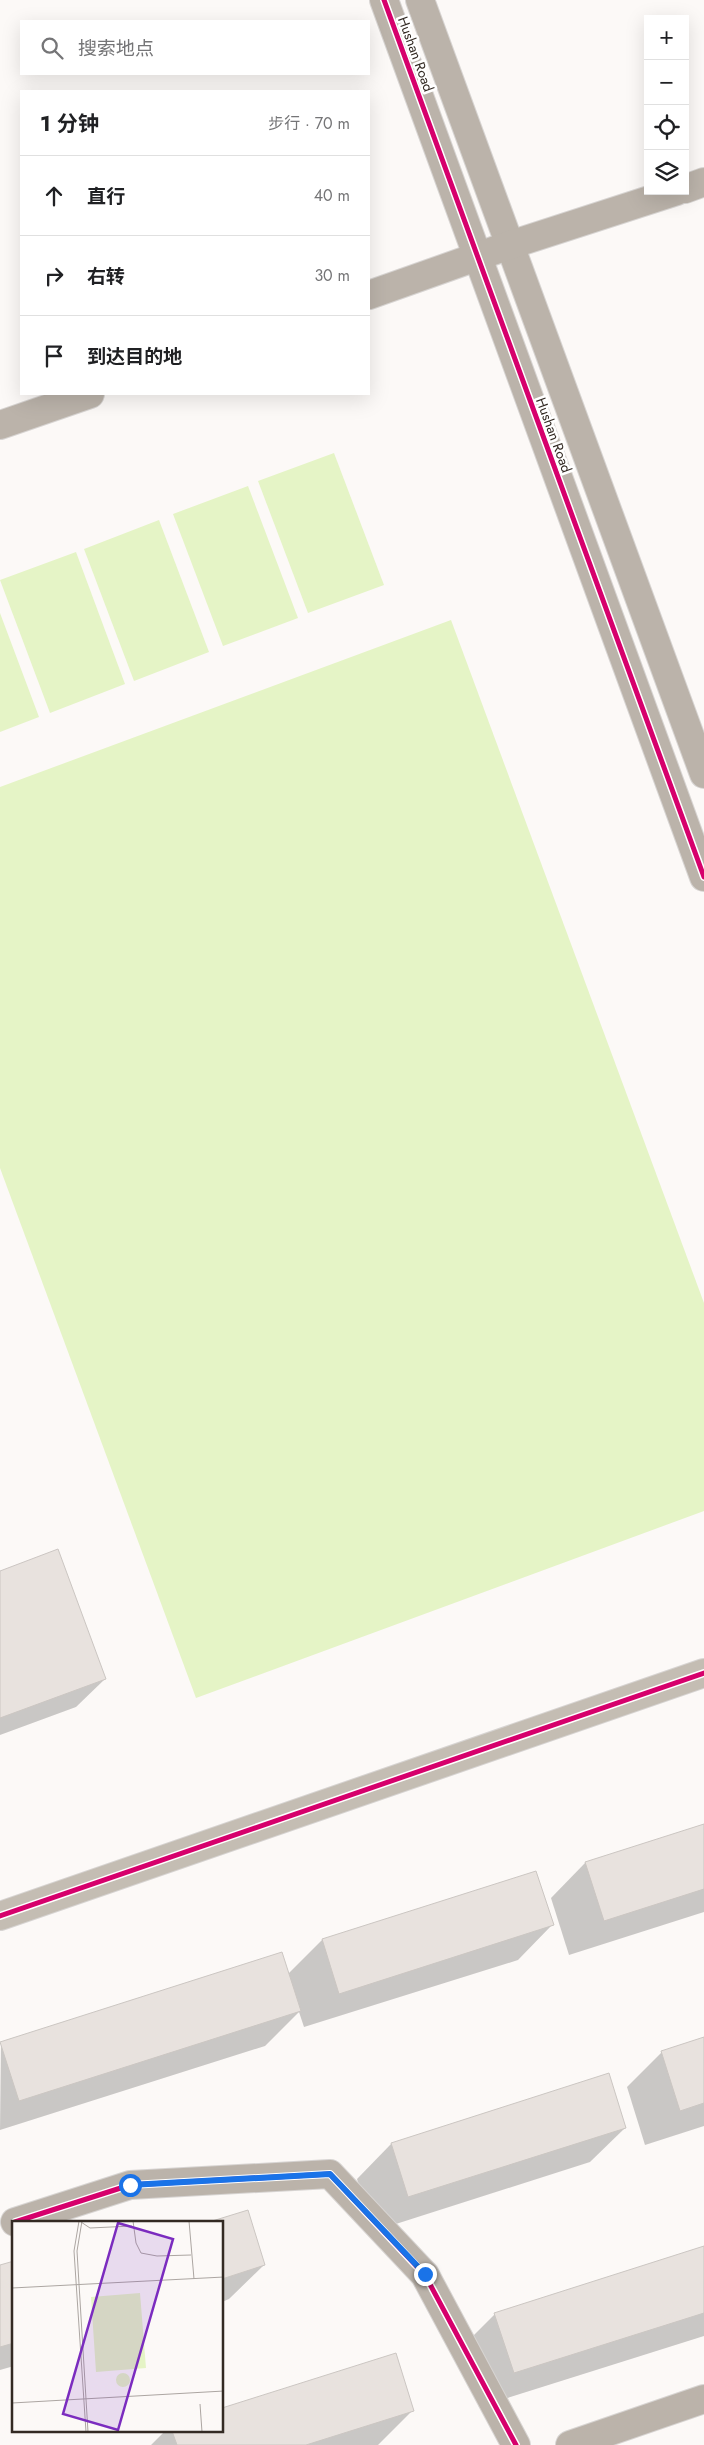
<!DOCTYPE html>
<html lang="zh">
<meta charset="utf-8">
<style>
:root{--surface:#fff;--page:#f2f2f2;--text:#202124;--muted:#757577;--line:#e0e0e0}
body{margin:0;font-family:Jost,"Noto Sans SC",sans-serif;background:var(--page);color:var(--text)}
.controls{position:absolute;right:15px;top:15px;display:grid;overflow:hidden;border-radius:0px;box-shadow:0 5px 20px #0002}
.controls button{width:45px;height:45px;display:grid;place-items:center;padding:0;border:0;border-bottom:1px solid var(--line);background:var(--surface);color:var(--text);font:25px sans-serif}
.stop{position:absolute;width:15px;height:15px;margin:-11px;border:4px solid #1a73e8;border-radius:50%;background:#fff}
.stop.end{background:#1a73e8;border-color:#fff;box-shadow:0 1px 5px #0008}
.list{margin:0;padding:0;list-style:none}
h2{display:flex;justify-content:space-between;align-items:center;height:65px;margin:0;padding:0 20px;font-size:21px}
h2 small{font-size:16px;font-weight:400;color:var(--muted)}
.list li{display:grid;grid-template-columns:32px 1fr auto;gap:15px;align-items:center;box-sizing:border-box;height:80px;padding:0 20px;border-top:1px solid var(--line)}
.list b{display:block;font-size:19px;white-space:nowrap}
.list em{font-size:16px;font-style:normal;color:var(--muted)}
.icon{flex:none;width:28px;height:28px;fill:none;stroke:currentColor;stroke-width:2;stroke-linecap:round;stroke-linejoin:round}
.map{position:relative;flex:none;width:704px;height:2445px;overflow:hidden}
.search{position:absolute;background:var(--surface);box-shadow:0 5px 20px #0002;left:20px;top:20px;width:350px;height:55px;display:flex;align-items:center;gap:12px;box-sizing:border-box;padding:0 18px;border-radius:0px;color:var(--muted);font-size:19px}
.panel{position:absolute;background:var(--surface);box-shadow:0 5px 20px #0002;left:20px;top:90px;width:350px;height:305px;border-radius:0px}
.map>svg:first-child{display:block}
</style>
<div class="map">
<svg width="704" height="2445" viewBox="0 0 704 2445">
<rect width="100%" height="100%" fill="#fcf9f7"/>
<g fill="#e5f4c6">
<path d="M334,453L384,585L308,613L258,481Z"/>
<path d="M248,486L298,618L223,646L173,514Z"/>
<path d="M159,520L209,652L134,681L84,549Z"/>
<path d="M76,552L125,684L50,713L0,580Z"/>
<path d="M0,613L39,717L0,732Z"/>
<path d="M451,620L704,1303V1511L196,1698L0,1168V787Z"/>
</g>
<g fill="#0003">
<path d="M0,1572L105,1679L76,1707L0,1735Z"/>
<path d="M704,1825V1912L569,1955L551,1898L585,1863Z"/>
<path d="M535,1873L552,1925L518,1960L304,2027L299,2012L265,2046L0,2130L1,2043L288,1974L322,1940Z"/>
<path d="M704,2039V2126L645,2145L627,2087L662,2052Z"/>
<path d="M608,2075L625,2128L590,2162L374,2231L357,2179L391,2144Z"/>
<path d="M247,2212L264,2265L229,2299L222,2302V2222H214Z"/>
<path d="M704,2248V2336L479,2407L461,2348L495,2314Z"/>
<path d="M14,2262V2366L0,2370V2267Z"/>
<path d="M413,2410L378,2445H151L165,2431H222Z"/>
</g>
<g fill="#e8e2de" stroke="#cbc6c2">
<path d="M58,1549L106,1679L0,1718V1571Z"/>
<path d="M704,1824V1889L604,1921L585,1862Z"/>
<path d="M536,1871L554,1925L339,1994L322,1939Z"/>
<path d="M282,1952L301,2011L19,2101L0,2042Z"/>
<path d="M704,2037V2103L680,2111L661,2051Z"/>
<path d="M609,2073L626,2128L408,2197L391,2143Z"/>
<path d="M248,2210L265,2265L222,2279V2222H209Z"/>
<path d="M704,2246V2313L514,2373L494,2313Z"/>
<path d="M14,2261V2343L0,2347V2265Z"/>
<path d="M396,2353L414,2411L306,2445H177L172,2431H222V2408Z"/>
</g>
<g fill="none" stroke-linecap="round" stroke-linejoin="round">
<g stroke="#d7d4d2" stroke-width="30">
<g id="street">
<path d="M384,0L704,877"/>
<path d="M420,0L704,774"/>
<path d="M685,189L704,182"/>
<path d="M369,295L510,245L677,191"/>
<path d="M0,425L90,394"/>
<path d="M15,2222L130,2185L330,2174L425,2275L516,2445"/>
<path d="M570,2445L704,2399"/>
</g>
</g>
<g stroke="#d7d4d2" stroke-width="30">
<path id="secondary" d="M0,1916L704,1673"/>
</g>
<use href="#street" stroke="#bbb3aa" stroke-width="28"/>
<use href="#secondary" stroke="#c4bdb3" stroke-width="28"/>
<g stroke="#fff" stroke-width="8">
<g id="cycleway">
<path d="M384,0L704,877"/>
<path d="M0,1916L704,1673"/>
<path d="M15,2222L130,2185L330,2174L425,2275L516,2445"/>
</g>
</g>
<use href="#cycleway" stroke="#d6006c" stroke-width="5"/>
</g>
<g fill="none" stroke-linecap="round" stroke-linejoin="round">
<path stroke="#1a73e8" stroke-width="6" d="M130,2185L330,2174L425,2274"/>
</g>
<g text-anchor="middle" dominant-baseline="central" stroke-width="5" stroke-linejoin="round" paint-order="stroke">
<g font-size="14" fill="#332a23" stroke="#fff">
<text transform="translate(416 54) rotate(70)">Hushan Road</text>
<text transform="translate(554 435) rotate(70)">Hushan Road</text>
</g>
</g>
<g transform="translate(12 2221)">
<rect width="211" height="211" fill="#fcf9f7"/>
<path d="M128,72L134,147L84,151L79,76ZM104 159a7 7 0 1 1 14 0a7 7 0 1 1-14 0Z" fill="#e5f4c6"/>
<path fill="none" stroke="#aca6a2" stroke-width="1" d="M67,0L62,30L74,211M70,0L65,30L76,211M121,0L124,22L129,32L145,35L179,34M177,0L182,58M69,1L78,7L120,5M0,67L212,56M0,182L212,170M188,183L190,211"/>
<path fill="#7b2cbf" fill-opacity="0.15" stroke="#7b2cbf" stroke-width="2.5" d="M106,2L161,18L106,209L51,193Z"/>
<rect width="211" height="211" fill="none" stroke="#332a23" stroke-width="2.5"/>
</g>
</svg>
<div class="controls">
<button>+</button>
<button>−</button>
<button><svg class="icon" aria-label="locate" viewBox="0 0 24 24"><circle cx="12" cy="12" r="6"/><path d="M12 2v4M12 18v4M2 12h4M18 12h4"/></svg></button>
<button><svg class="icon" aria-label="layers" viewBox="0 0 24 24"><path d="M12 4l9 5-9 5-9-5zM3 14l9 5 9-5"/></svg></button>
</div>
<div class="stop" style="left:130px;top:2185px"></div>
<div class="stop end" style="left:425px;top:2274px"></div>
<div class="search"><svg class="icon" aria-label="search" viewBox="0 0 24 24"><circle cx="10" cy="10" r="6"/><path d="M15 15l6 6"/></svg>搜索地点</div>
<section class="panel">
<h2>1 分钟<small>步行 · 70 m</small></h2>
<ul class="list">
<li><svg class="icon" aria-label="ahead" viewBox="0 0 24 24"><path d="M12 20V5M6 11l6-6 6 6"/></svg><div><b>直行</b></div><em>40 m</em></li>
<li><svg class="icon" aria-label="right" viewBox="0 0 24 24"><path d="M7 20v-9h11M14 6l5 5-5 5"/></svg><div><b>右转</b></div><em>30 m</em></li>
<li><svg class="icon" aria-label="arrive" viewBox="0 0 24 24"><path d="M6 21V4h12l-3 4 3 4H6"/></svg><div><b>到达目的地</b></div></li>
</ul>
</section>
</div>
